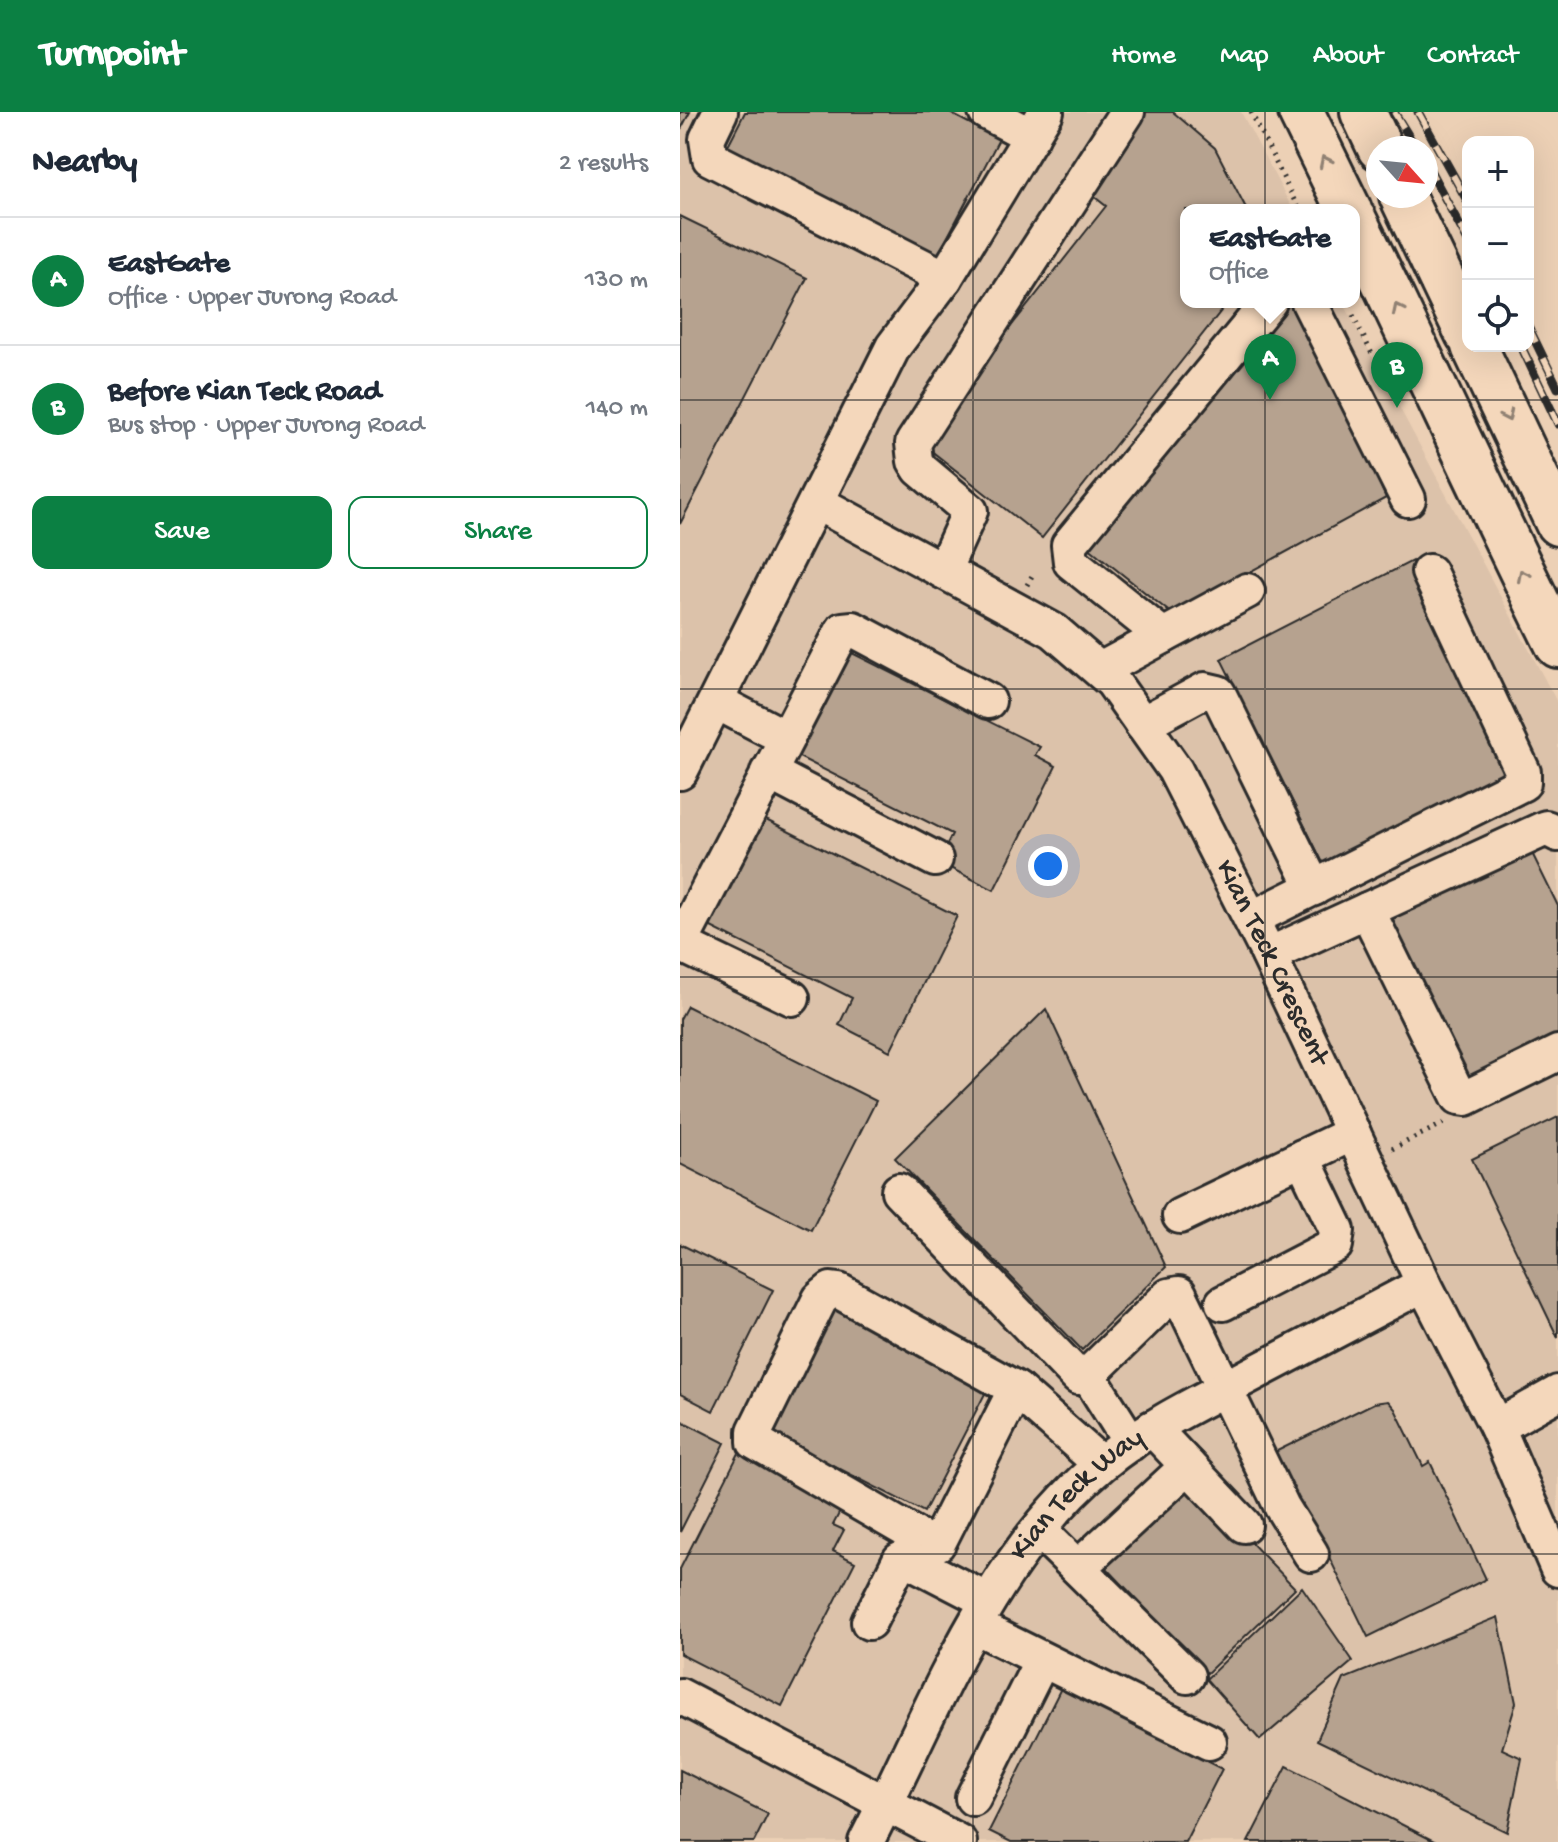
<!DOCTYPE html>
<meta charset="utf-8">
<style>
:root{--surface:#fff;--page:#f2f2f3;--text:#1f2937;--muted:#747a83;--line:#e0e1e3;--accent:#0b8043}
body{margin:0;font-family:"Gochi Hand",sans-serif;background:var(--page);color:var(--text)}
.controls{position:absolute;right:24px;top:24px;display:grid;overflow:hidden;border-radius:16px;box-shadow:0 8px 32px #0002}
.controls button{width:72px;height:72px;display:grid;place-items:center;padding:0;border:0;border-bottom:2px solid var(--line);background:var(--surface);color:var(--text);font:40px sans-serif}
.compass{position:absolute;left:686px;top:24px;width:72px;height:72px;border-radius:50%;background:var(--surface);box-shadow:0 8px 32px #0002;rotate:117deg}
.you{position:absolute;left:368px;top:754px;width:28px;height:28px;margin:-20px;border:6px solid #fff;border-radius:50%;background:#1a73e8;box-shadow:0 0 0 12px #1a73e833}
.badge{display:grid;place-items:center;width:52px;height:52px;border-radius:50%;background:var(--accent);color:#fff;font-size:26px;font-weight:700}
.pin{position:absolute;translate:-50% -66px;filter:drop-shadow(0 2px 4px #0008)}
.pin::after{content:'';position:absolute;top:42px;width:28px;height:24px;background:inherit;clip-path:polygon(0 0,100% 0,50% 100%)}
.popup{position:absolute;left:500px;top:92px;width:180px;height:104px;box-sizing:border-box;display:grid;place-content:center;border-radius:16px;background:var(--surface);filter:drop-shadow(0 2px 6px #0005);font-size:26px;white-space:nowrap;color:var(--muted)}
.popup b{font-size:30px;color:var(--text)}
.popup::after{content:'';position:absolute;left:50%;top:100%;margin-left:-16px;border:16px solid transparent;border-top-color:var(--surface)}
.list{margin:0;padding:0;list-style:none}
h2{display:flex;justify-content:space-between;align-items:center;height:104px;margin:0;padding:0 32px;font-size:34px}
h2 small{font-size:26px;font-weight:400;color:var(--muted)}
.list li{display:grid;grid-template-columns:52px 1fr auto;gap:24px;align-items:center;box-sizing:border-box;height:128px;padding:0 32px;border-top:2px solid var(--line)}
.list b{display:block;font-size:30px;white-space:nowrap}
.list p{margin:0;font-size:26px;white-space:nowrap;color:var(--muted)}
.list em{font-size:26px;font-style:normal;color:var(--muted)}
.actions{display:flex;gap:16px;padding:24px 32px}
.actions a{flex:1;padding:18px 0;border:2px solid var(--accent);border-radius:16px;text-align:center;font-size:28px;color:var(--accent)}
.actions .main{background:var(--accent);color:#fff}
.icon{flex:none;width:44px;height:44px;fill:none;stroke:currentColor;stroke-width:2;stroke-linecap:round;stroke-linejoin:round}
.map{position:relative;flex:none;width:878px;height:1730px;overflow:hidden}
header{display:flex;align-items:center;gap:48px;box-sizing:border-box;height:112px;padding:0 40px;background:var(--accent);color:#fff}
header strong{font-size:38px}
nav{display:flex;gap:44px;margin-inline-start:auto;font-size:28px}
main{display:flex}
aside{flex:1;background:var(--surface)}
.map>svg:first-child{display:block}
</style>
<header>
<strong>Turnpoint</strong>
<nav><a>Home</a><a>Map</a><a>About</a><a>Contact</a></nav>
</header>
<main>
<aside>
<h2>Nearby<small>2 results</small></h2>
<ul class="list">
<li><span class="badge">A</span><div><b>EastGate</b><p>Office · Upper Jurong Road</p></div><em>130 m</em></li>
<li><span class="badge">B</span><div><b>Before Kian Teck Road</b><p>Bus stop · Upper Jurong Road</p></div><em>140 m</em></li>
</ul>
<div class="actions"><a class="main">Save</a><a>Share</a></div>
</aside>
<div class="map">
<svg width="878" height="1730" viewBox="0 0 878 1730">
<rect width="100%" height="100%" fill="#ecd0b5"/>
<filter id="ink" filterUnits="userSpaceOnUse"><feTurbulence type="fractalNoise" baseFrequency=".0125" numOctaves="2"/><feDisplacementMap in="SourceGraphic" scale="16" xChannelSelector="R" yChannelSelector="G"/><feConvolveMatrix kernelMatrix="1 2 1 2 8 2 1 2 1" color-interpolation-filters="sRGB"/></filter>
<g filter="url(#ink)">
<path fill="#dcc2aa" d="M0,0H561L613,98H506V190H663L878,592V1730H0Z"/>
<g fill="#b6a28f" stroke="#2b2b2b" stroke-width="2">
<path d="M0,0H10L0,19Z"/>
<path d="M65,0H268L319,27L253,153L43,43Z"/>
<path d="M460,0H493L535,36L567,98H506V190H548L362,426L240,330L426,94L402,75Z"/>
<path d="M0,104L127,166L0,412Z"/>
<path d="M620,190L706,386L492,502L403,431L596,191Z"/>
<path d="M732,449L836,657L645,755L541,547Z"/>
<path d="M164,537L360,635L355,643L376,654L314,778L258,750L272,722L111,641Z"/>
<path d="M74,702L277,804L210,939L159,913L172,886L19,809Z"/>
<path d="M849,735L878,794V931L788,976L705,805Z"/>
<path d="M7,894L196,989L131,1118L0,1052V907Z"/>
<path d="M366,897L486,1155L402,1238L215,1046Z"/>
<path d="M878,1005V1226L792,1047Z"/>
<path d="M0,1132L93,1178L33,1299L0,1282Z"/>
<path d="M149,1190L310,1272L244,1400L84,1318Z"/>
<path d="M708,1289L715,1297L743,1354L750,1350L806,1467L688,1525L630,1406L622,1410L589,1343L694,1291Z"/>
<path d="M0,1308L45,1331L0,1420Z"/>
<path d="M60,1339L164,1392L153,1413L164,1418L153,1439L175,1450L102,1594L0,1542V1457Z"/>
<path d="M511,1368L615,1476L527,1561L424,1453Z"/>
<path d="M622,1475L673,1549L580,1628L526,1567Z"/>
<path d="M818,1505L836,1591L822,1637L842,1646L827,1720L637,1628L664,1567Z"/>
<path d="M381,1576L542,1657L505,1730H331L309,1719Z"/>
<path d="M607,1654L756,1730H568Z"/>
<path d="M0,1658L88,1702L74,1730H0Z"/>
</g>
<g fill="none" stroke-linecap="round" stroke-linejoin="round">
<g stroke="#2b2b2b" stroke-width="40">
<g id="minor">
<path d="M40,0L27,27L30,46L265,166"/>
<path d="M306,0L352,24"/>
<path d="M629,190L728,387"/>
<path id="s1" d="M136,390L374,519L432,569L495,658L586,837L744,1172L817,1315L878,1457"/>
<path d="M263,459L290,399L240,357L235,349L233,331L447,0"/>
<path d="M483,524L391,450L389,433L589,190"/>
<path d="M420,558L567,479"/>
<path d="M37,590L106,626"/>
<path d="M462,612L525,578L538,581L634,776"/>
<path d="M0,660L213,235L265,166L366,0"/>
<path d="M88,660L255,747"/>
<path d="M687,798L779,985L786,986L878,941"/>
<path d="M571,807L843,671V660L749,460"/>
<path d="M0,832L163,518L173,517L308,589"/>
<path d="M0,832L112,886"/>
<path d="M589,843L866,716L878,722"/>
<path d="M219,1079L398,1265L408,1263L489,1184L499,1182L602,1395L631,1442"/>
<path d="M500,1104L673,1021"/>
<path d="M151,1178L159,1179L336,1277L258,1431H249L75,1330V1319L140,1187Z"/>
<path d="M543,1191L655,1133L657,1118L622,1045"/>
<path d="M408,1263L451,1331"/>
<path d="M336,1277L421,1352"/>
<path d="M817,1315L878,1281"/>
<path d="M472,1316L564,1413"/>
<path d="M359,1418L507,1564"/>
<path d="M398,1456L508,1354"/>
<path d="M189,1510L220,1448L225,1446L308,1489"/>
<path d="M295,1514L529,1630"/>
<path d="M0,1584L279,1730"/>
<path d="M293,1686L362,1548"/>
<path id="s2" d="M186,1730C253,1600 306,1449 422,1352C465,1316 517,1291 567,1265C626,1234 685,1203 744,1172"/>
</g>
</g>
<g stroke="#2b2b2b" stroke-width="50">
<g id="major">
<path d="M621,0L669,98"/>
<path d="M683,0L700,36"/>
<path d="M722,84L788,222"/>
<path d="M674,108C743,249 808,392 878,533"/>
<path d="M794,234L878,411"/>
</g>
</g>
<g stroke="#2b2b2b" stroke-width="5" stroke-dasharray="2 6" stroke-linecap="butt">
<path d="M571,0L619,98"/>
<path d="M673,203L693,244"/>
<path d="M839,234L878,306"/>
<path d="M347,473L354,460"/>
<path d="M712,1037L764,1011"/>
</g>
<use href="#minor" stroke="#f4d7bb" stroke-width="34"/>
<use href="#major" stroke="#f4d7bb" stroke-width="44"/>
<g stroke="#2b2b2b" stroke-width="9">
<g id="rail">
<path d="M714,0L736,36"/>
<path d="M738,0L788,90"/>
<path d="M746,51L788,129"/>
<path d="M848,214L878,276"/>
<path d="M841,234L878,312"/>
</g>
</g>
<use href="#rail" stroke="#f4d7bb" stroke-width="6" stroke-dasharray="18" stroke-linecap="butt"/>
</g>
<defs><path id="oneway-chevron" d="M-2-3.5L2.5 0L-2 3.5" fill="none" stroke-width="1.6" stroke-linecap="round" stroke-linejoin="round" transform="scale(2)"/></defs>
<g stroke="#908173">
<use href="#oneway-chevron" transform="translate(645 49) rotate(-116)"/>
<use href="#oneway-chevron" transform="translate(718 197) rotate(-116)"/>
<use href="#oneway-chevron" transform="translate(827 304) rotate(65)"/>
<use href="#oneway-chevron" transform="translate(843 463) rotate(-117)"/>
</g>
</g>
<path fill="none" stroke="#2b2b2b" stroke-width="2" stroke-opacity="0.55" d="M293,0V1730M585,0V1730M0,288H878M0,577H878M0,865H878M0,1153H878M0,1442H878"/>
<g text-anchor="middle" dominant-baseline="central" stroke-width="6" stroke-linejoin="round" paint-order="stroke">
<g font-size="30" fill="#2b2b2b" stroke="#f4d7bb">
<text stroke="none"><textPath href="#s1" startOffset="672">Kian Teck Crescent</textPath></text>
<text stroke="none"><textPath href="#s2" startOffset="410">Kian Teck Way</textPath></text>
</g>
</g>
</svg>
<div class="controls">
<button>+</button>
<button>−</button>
<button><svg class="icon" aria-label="locate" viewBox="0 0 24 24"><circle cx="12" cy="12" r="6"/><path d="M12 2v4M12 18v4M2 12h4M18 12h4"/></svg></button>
</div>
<svg class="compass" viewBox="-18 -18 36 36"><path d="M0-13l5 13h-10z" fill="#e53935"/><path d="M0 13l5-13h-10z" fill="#747a83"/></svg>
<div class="you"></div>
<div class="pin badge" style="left:590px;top:288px">A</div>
<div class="popup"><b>EastGate</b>Office</div>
<div class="pin badge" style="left:717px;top:296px">B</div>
</div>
</main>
